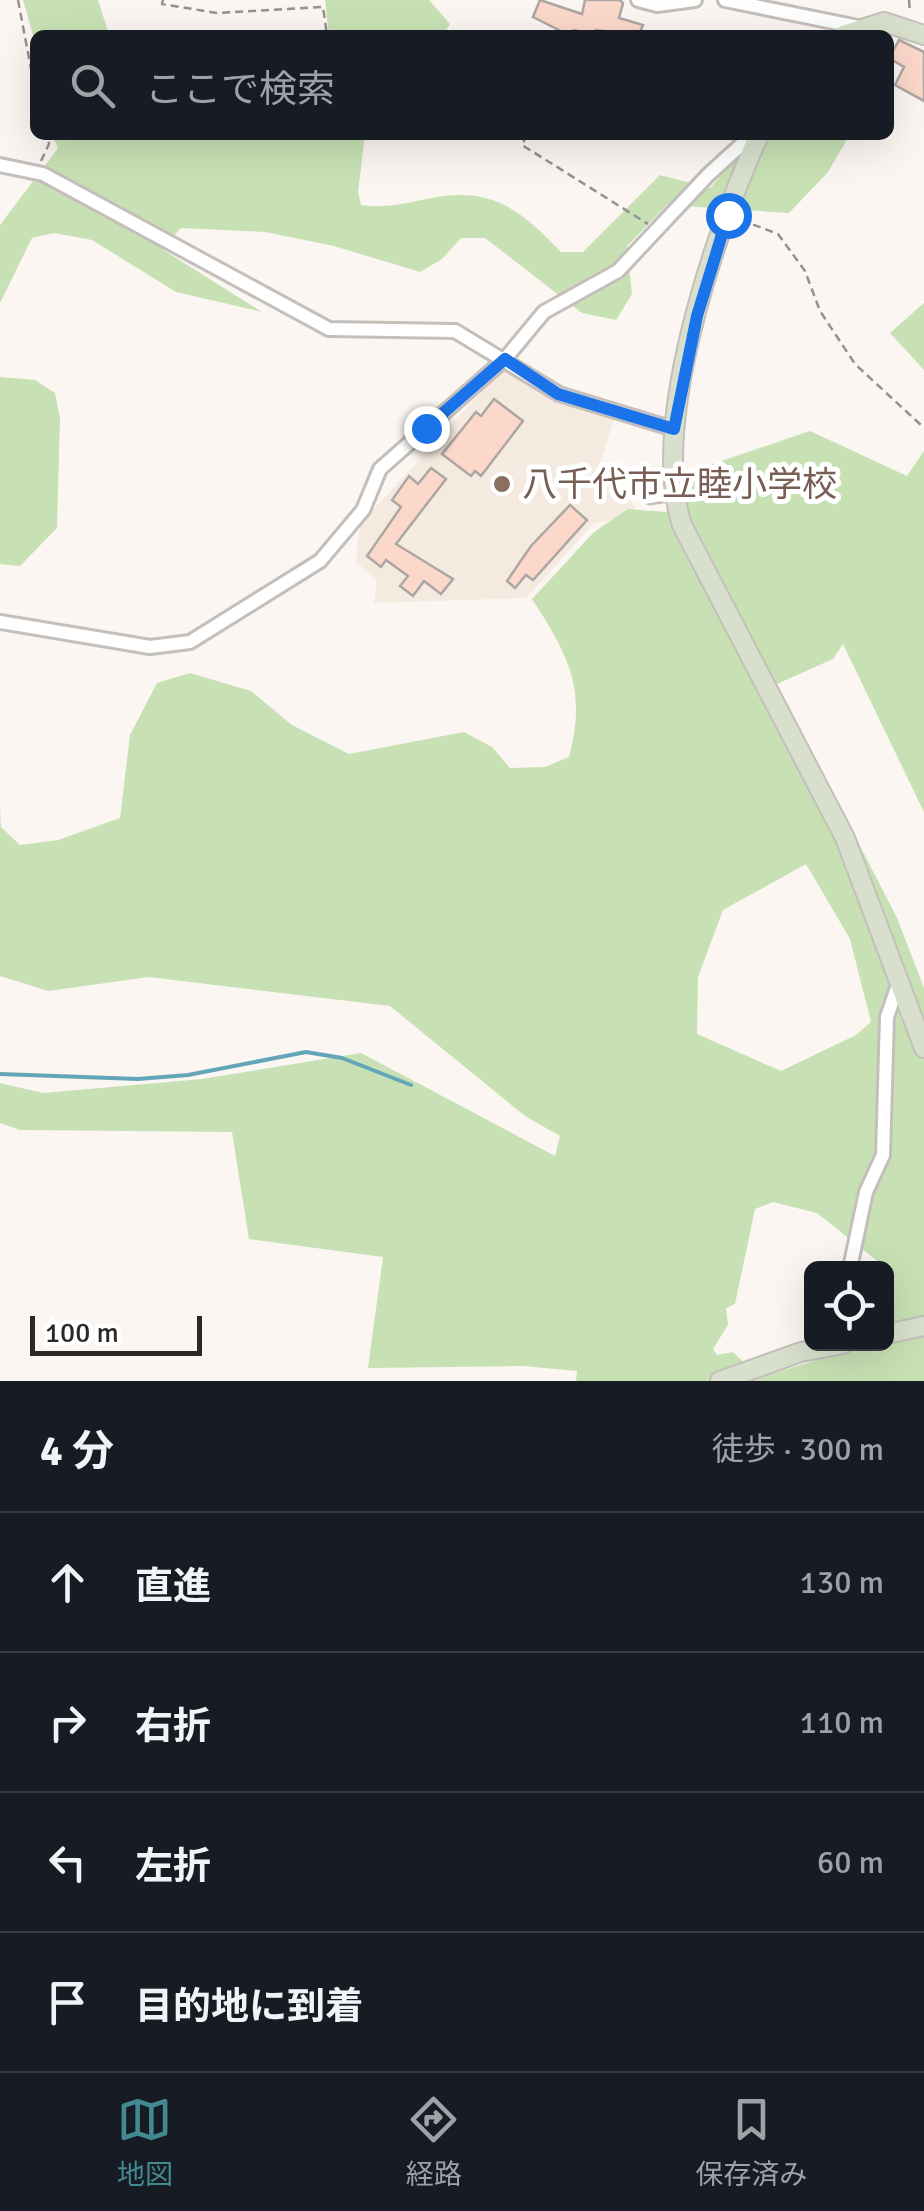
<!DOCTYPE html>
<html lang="ja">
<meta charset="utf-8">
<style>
:root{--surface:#171b24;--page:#20242c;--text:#f1f3f6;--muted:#9ea1a6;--line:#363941;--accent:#428992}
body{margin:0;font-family:Signika,"Noto Sans JP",sans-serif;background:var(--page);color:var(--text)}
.controls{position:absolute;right:30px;bottom:30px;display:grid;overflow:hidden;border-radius:15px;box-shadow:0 10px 40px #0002}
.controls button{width:90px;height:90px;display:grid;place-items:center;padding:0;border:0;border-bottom:2px solid var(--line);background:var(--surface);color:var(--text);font:50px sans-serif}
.scale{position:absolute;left:30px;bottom:25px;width:172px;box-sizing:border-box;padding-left:10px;border:5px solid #2b2927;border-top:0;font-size:28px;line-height:35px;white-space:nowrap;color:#2b2927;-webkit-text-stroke:8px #fff;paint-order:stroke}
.stop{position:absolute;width:30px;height:30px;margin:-22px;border:8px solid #1a73e8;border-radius:50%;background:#fff}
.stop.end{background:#1a73e8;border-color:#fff;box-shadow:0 2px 10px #0008}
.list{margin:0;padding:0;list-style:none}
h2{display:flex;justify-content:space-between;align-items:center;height:130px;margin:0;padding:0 40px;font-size:42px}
h2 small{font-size:32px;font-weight:400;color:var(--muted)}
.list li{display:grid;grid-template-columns:65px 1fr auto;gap:30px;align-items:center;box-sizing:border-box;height:140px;padding:0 40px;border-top:2px solid var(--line)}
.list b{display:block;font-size:38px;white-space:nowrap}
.list em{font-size:32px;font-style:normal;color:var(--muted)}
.icon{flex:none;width:55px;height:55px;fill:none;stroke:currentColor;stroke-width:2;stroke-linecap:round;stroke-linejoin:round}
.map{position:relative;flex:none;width:924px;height:1381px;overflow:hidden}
.search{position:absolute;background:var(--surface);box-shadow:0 10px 40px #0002;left:30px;right:30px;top:30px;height:110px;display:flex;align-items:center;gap:25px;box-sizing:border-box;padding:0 35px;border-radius:15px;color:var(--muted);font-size:38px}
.sheet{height:690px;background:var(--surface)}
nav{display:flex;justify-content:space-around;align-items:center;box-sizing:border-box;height:140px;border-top:2px solid var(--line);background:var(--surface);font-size:28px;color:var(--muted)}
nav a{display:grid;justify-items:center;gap:5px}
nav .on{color:var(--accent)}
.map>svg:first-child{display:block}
</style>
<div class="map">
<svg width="924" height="1381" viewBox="0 0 924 1381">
<rect width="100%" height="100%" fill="#fbf6f1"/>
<path fill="#f5eadf" d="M507,364L543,394L616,413L595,479L621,488L641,516L594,523L526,598L374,603L377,580L356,562L360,524Z"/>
<g fill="#c7e1b4" fill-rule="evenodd">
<path d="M23,0H98L109,35H35V42Z"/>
<path d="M325,0H429L450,24L443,35H329Z"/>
<path d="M52,135H365L358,192L361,205C385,209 407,203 431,198C492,186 521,210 561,252H583L660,175L710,188L737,158L738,135L849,136L828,172L789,213L667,205L627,246L632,294L616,320L582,313L485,238H461L442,259L420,272L334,246L265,232L181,228L162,249L262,312L176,292L92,240L54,233L32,238L0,303V225L58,148Z"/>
<path d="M924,303V370L890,333Z"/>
<path d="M0,377L35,380L55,393L60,418L57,528L20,566L0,564Z"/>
<path d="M810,431L907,476L924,451V812L843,644L833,659L777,684L897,918L924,988V1381H576L577,1371L523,1366L368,1368L383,1257L249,1239L232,1132L20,1130L0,1123V1083L43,1093L202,1079L361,1053L555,1156L560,1136L525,1116L390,1006L149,977L48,991L0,976V807L1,827L20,845L58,840L120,818L130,735L157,683L190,673L251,691L292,725L349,754L464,732L492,747L510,768L545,767L569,757C587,689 569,656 532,599L594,532L628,509L666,512L698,469ZM806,864L850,939L871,1022L856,1035L781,1071L697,1034L698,977L723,910ZM773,1202L817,1213L886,1268L894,1279L886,1344L858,1347L759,1378L733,1352L717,1355L713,1349L728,1325L726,1308L735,1304L755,1209Z"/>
</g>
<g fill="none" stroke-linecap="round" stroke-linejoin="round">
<path stroke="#63a5b9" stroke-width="4" d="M0,1074L138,1079L188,1075L306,1052L342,1058L411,1085"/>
</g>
<g fill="#fbd8ca" stroke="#ada6a4" stroke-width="2.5">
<path d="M540,0L582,14L585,0H620L623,3L619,18L643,25L639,35L596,30L595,35L574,30L567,34L533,17Z"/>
<path d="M899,40L924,52V101L895,85L904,67L889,58Z"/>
<path d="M494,399L523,421L481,476L475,471L471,476L442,454L476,412L481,416Z"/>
<path d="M431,468L446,479L396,544L453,579L441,594L424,581L413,596L400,586L408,576L386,560L381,567L367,556L401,507L392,500L409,476L418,484Z"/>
<path d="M570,505L587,520L533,580L526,575L515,588L507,581L531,546Z"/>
</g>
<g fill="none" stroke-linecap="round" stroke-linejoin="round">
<g stroke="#c4bfba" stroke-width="11">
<path id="lane" d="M669,472H644L636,486L650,500L673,496"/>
</g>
<g stroke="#c4bfba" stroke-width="18">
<g id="street">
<path d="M638,0L657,5L695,0"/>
<path d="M725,0L858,27"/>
<path d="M0,165L43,174L329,329L455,331L559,394L674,429"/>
<path d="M0,622L150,647L190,642L320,561L363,510L380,469L505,359L544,312L618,271L708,175L752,135"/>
<path d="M850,1268L866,1192L883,1155L887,1017L899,982"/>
</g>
</g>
<g stroke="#c4bfba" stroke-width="22">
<g id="secondary">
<path d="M843,35L884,22L924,35"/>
<path d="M759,135C716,230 649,424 682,525L845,838L924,1048"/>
<path d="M886,1334L924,1326"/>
<path d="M720,1381L801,1352L843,1344"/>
</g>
</g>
<g stroke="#95918e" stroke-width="2.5" stroke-dasharray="8 5" stroke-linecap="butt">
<path d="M18,0L35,90"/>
<path d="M163,0L162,4L217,13L323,7L327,35"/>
<path d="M909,0L910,13"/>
<path d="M527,135L522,145L648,224"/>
<path d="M41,161L49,144L48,135"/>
<path d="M741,220L778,234L805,271L820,311L855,364L922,426"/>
</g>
<use href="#lane" stroke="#fff" stroke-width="6"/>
<use href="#street" stroke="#fff" stroke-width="12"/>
<use href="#secondary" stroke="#d8e0cd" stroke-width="18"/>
</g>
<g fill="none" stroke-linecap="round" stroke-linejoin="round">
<path stroke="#1a73e8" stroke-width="12" d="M426,428L505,359L558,394L674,429L697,316L728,215"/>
</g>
<circle fill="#8d6e63" stroke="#fff" stroke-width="4" cx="502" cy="484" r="10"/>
<g text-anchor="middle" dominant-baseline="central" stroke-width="10" stroke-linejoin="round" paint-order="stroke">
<g font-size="35" fill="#785e54" stroke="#fff" text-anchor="start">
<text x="522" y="484">八千代市立睦小学校</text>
</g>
</g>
</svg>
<div class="controls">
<button><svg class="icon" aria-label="locate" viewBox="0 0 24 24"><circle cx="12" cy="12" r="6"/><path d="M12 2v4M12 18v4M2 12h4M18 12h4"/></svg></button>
</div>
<div class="scale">100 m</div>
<div class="stop" style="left:728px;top:215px"></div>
<div class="stop end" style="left:426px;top:428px"></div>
<div class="search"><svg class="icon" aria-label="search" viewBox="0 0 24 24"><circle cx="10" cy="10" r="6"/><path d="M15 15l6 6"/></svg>ここで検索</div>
</div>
<section class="sheet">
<h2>4 分<small>徒歩 · 300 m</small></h2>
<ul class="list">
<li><svg class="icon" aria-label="ahead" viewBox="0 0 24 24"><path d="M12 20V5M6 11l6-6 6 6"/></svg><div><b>直進</b></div><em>130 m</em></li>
<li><svg class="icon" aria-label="right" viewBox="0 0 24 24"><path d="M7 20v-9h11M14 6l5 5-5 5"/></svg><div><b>右折</b></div><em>110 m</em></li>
<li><svg class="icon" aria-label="left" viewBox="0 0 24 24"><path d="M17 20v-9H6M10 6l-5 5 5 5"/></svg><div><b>左折</b></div><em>60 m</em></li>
<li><svg class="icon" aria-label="arrive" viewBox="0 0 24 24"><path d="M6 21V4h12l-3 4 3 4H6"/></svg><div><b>目的地に到着</b></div></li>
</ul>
</section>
<nav>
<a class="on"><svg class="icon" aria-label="map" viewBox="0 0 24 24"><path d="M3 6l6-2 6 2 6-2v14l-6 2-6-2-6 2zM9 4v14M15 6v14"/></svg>地図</a>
<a><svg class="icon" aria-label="directions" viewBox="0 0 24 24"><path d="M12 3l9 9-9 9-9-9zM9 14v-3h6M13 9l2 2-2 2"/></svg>経路</a>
<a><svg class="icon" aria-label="saved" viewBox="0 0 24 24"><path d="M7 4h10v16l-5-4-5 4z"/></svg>保存済み</a>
</nav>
